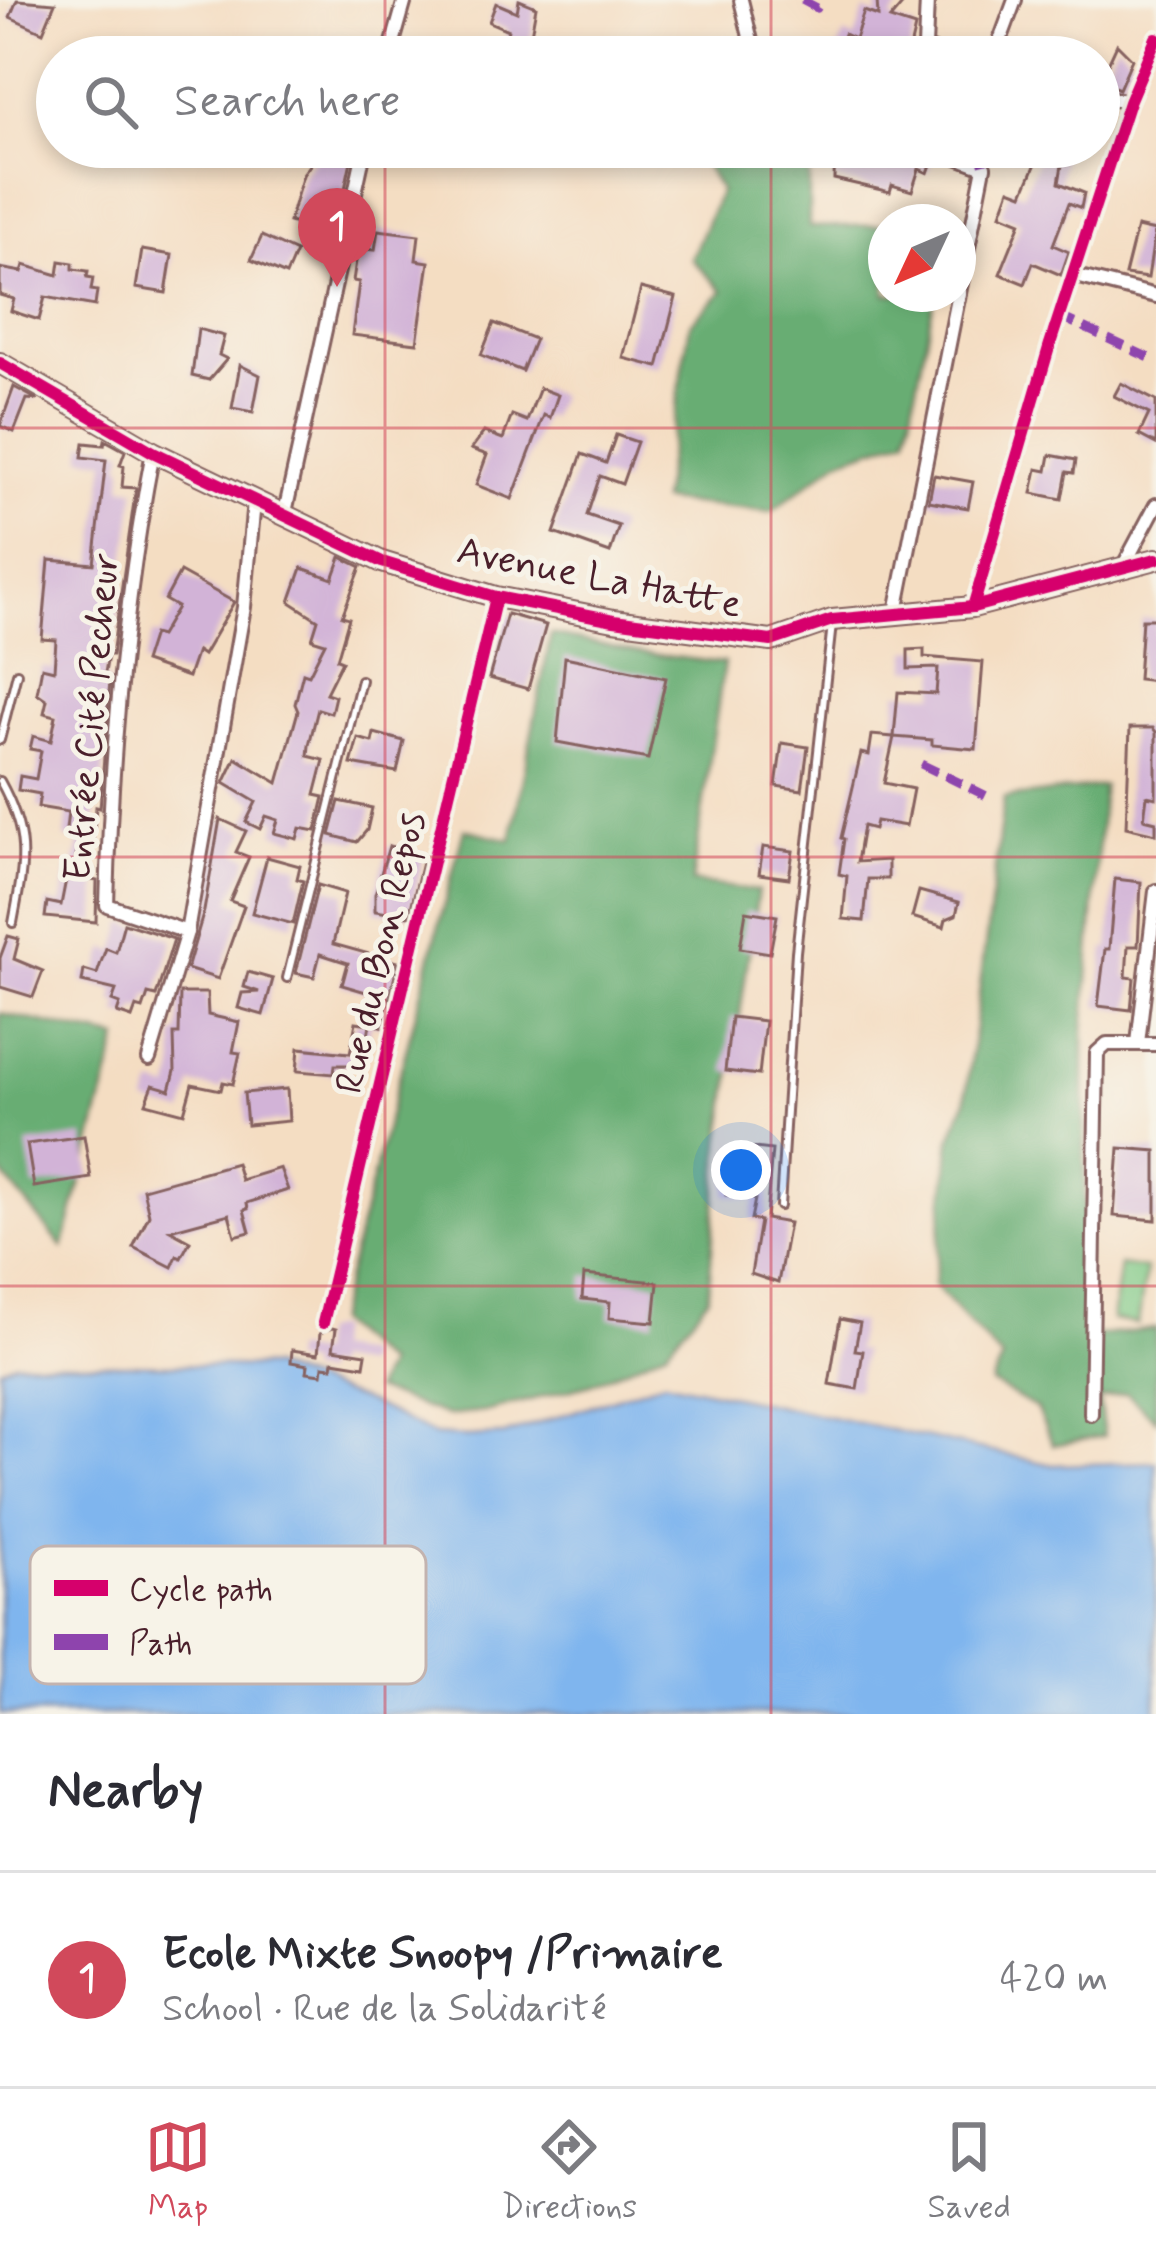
<!DOCTYPE html>
<meta charset="utf-8">
<style>
:root{--surface:#fff;--page:#f2f2f3;--text:#2b2b33;--muted:#7c7c81;--line:#e1e1e2;--accent:#d1495b}
body{margin:0;font-family:Mynerve,sans-serif;background:var(--page);color:var(--text)}
.compass{position:absolute;left:868px;top:204px;width:108px;height:108px;border-radius:50%;background:var(--surface);box-shadow:0 6px 18px #0003;rotate:226deg}
.you{position:absolute;left:741px;top:1170px;width:42px;height:42px;margin:-30px;border:9px solid #fff;border-radius:50%;background:#1a73e8;box-shadow:0 0 0 18px #1a73e833}
.badge{display:grid;place-items:center;width:78px;height:78px;border-radius:50%;background:var(--accent);color:#fff;font-size:39px;font-weight:700}
.pin{position:absolute;translate:-50% -99px;filter:drop-shadow(0 3px 6px #0008)}
.pin::after{content:'';position:absolute;top:63px;width:42px;height:36px;background:inherit;clip-path:polygon(0 0,100% 0,50% 100%)}
.list{margin:0;padding:0;list-style:none}
h2{display:flex;justify-content:space-between;align-items:center;height:156px;margin:0;padding:0 48px;font-size:51px}
h2 small{font-size:39px;font-weight:400;color:var(--muted)}
.list li{display:grid;grid-template-columns:78px 1fr auto;gap:36px;align-items:center;box-sizing:border-box;height:216px;padding:0 48px;border-top:3px solid var(--line)}
.list b{display:block;font-size:45px;white-space:nowrap}
.list p{margin:0;font-size:39px;white-space:nowrap;color:var(--muted)}
.list em{font-size:39px;font-style:normal;color:var(--muted)}
.icon{flex:none;width:66px;height:66px;fill:none;stroke:currentColor;stroke-width:2;stroke-linecap:round;stroke-linejoin:round}
.map{position:relative;flex:none;width:1156px;height:1714px;overflow:hidden}
.search{position:absolute;background:var(--surface);box-shadow:0 6px 18px #0003;left:36px;right:36px;top:36px;height:132px;display:flex;align-items:center;gap:30px;box-sizing:border-box;padding:0 42px;border-radius:66px;color:var(--muted);font-size:45px}
.sheet{height:372px;background:var(--surface)}
nav{display:flex;justify-content:space-around;align-items:center;box-sizing:border-box;height:168px;border-top:3px solid var(--line);background:var(--surface);font-size:33px;color:var(--muted)}
nav a{display:grid;justify-items:center;gap:6px}
nav .on{color:var(--accent)}
.map>svg:first-child{display:block}
</style>
<div class="map">
<svg width="1156" height="1714" viewBox="0 0 1156 1714">
<rect width="100%" height="100%" fill="#f7f3e8"/>
<filter id="ink" filterUnits="userSpaceOnUse"><feTurbulence type="fractalNoise" baseFrequency=".00833" numOctaves="2"/><feDisplacementMap in="SourceGraphic" scale="24" xChannelSelector="R" yChannelSelector="G"/><feConvolveMatrix kernelMatrix="1 2 1 2 8 2 1 2 1" color-interpolation-filters="sRGB"/></filter>
<filter id="wash" filterUnits="userSpaceOnUse"><feTurbulence type="fractalNoise" baseFrequency=".004" numOctaves="4" result="noise"/><feDisplacementMap in="SourceGraphic" scale="48" xChannelSelector="R" yChannelSelector="G"/><feGaussianBlur stdDeviation="2.7" result="paint"/><feColorMatrix in="noise" values="0 0 0 0 0 0 0 0 0 0 0 0 0 0 0 0 0 1.4 0 .05"/><feComposite in="paint" operator="in"/></filter>
<g filter="url(#wash)">
<rect width="100%" height="100%" fill="#f4ddc2"/>
<path fill="#80c986" stroke="#657458" stroke-width="3" d="M1120,1265L1146,1269L1138,1324L1112,1320Z"/>
<g fill="#68ad73" stroke="#59664f" stroke-width="3">
<path d="M705,147H809V227L886,225V294H935L907,437L840,459L771,512L661,501L690,324L723,291L691,259L720,191L699,155Z"/>
<path d="M551,634L641,653L724,663L692,882L758,891L720,1151L708,1298L666,1350L591,1384L484,1412L447,1416L374,1390L386,1365L335,1322L464,829L511,840Z"/>
<path d="M1103,786L1084,1031L1085,1337L1156,1329V1420L1126,1393L1099,1399L1104,1436L1053,1445L1036,1408L991,1383L1002,1359L934,1285L951,1138L965,1103L1004,798Z"/>
<path d="M0,1013L119,1039L63,1248L0,1171Z"/>
</g>
<path fill="#7fb5ee" stroke="#646a8c" stroke-width="3" d="M14,1362L270,1367L369,1403L434,1435L465,1437L504,1435L664,1381L1053,1465L1156,1462V1714H0V1368Z"/>
<g id="blocks">
<g fill="#d2b3d7">
<path d="M17,0L55,3L43,32L10,17Z"/>
<path d="M519,0L536,7L527,57L503,51L508,30L489,22L496,3L517,12Z"/>
<path d="M877,0H906L890,19L915,27L908,57H835L844,34L855,39L864,11L878,16Z"/>
<path d="M1117,44L1132,59L1119,89L1100,81Z"/>
<path d="M323,147H354L335,235L289,222L303,175Z"/>
<path d="M835,147H877L874,155L903,164L909,148L933,159L928,173L919,169L912,191L892,185L890,192L834,179Z"/>
<path d="M996,147H1065L1059,183L1084,193L1081,208L1069,203L1053,245L1069,252L1061,275L1033,263L1025,284L1000,274L1021,222L1001,214L1010,189L1023,194L1037,161L995,154Z"/>
<path d="M1137,227L1155,231L1148,278L1125,275Z"/>
<path d="M378,230L419,235L416,260L429,262L417,343L352,335L359,282L353,281L358,248L375,250Z"/>
<path d="M262,236L296,252L286,275L251,260Z"/>
<path d="M142,250L172,255L166,293L136,288Z"/>
<path d="M60,261L73,263V269L88,271L87,277L93,278L91,290L97,291L95,306L45,297L39,320L11,311L14,299L0,295V268L22,272L24,265L58,275Z"/>
<path d="M641,288L676,297L658,367L623,358Z"/>
<path d="M494,323L535,339L522,371L481,355Z"/>
<path d="M198,329L224,336L219,355L227,359L209,380L192,376Z"/>
<path d="M240,365L260,375L253,412L232,408Z"/>
<path d="M1121,383L1156,401V444L1139,435L1149,414L1114,396Z"/>
<path d="M14,387L38,400L27,399L14,432L0,426Z"/>
<path d="M540,388L558,395L550,418L544,415L512,499L476,485L487,455L471,449L484,432L503,439L512,415L527,421Z"/>
<path d="M616,435L637,442L622,484L600,476L587,515L619,526L610,553L554,533L582,454L606,463Z"/>
<path d="M105,440L125,451L120,465L124,466L122,487L136,488L112,655H108L104,679L110,680L100,808L96,807L93,841L86,867L94,869L92,880L97,881L96,922L45,917L47,902L61,905L69,864L74,865L80,840L65,838L68,812L38,807L40,794L18,790L20,776L36,779L41,751L30,749L33,736L51,741L56,716L44,713L47,700L37,693L42,667L54,670L56,640L42,639L49,560L94,564L106,460L82,457L84,443L104,445Z"/>
<path d="M1050,455L1076,460L1074,473L1067,472L1062,499L1032,493L1037,469L1047,471Z"/>
<path d="M934,475L973,482L968,508L929,501Z"/>
<path d="M341,557L361,567L342,616L349,618L337,659L342,661L326,693L335,696L331,713L318,709L309,745L308,756L324,760L315,795L324,797L316,831L300,828L297,839L274,833L278,820L266,816L260,829L246,822L256,802L224,783L236,758L278,783L298,711L295,704L303,673L309,675L325,643L312,639L318,620L290,602L302,568L333,579Z"/>
<path d="M180,572L234,602L203,655L197,651L188,677L144,662L153,634L160,636L177,607L165,600Z"/>
<path d="M507,614L546,625L528,689L489,678Z"/>
<path d="M1142,619H1156V681L1138,679Z"/>
<path d="M924,649V657L983,662L976,749L932,745V740L894,737L884,783L913,789L906,826L876,821L874,829L863,826L857,862L888,860V879H868L864,921L843,919L847,876L839,874L844,839L841,838L861,753L869,755L872,735L894,737L898,692L936,694L938,668L908,669V650Z"/>
<path d="M565,657L666,678L648,759L557,742Z"/>
<path d="M1130,728H1153L1156,732V798L1147,796L1144,819L1156,822V834L1126,827Z"/>
<path d="M374,733L404,741L397,772L351,764L358,738L372,742Z"/>
<path d="M782,743L808,747L802,790L776,786Z"/>
<path d="M339,801L372,808L367,830L357,842L330,835Z"/>
<path d="M220,819L246,831L236,852L249,857L230,901L244,906L218,979L187,969L204,911Z"/>
<path d="M389,846L424,854L409,916L375,911V894Z"/>
<path d="M763,847L793,851L789,878L759,874Z"/>
<path d="M267,857L300,866L297,879L303,881L293,924L252,913Z"/>
<path d="M1115,879L1141,882L1138,946H1128L1126,977L1134,978L1131,1010L1098,1006L1105,949H1109Z"/>
<path d="M318,885L345,893L333,944L398,962L383,1027L365,1022L373,994L342,985L348,963L320,954L314,977L296,973Z"/>
<path d="M919,891L959,902L956,915L946,919L944,927L912,917Z"/>
<path d="M746,911L777,916L770,953L740,948Z"/>
<path d="M124,923L174,939L156,996L148,994L143,1009L136,1007L132,1018L117,1013L120,1004L112,1001L116,990L82,982L84,970L97,974L106,948L116,952Z"/>
<path d="M8,936L19,939L14,959L43,971L33,997L0,987V958Z"/>
<path d="M248,972L273,979L263,1015L238,1008L242,993L259,992L244,987Z"/>
<path d="M180,993H207L208,1015L239,1022L233,1052L240,1053L233,1084L223,1082L221,1090L192,1084L184,1113L146,1103L153,1085L170,1090L175,1071L174,1034H179Z"/>
<path d="M731,1017L765,1021L759,1075L725,1071Z"/>
<path d="M356,1022L370,1024L363,1065H335L334,1074L297,1071L299,1048L350,1053Z"/>
<path d="M287,1089L289,1121L247,1125L244,1093Z"/>
<path d="M84,1136L91,1178L34,1187L27,1144Z"/>
<path d="M746,1147L772,1150L766,1219L789,1223L778,1283L751,1274L760,1221L751,1219L755,1199L726,1195L731,1156L744,1158Z"/>
<path d="M1119,1148L1156,1151V1220L1114,1216Z"/>
<path d="M236,1163L241,1180L280,1168L288,1190L247,1203L248,1209L244,1210L250,1232L235,1236L229,1214L170,1230L190,1241L181,1258L177,1256L172,1267L133,1247L149,1215L143,1189Z"/>
<path d="M584,1275L658,1282L654,1322L609,1318L610,1302L582,1299Z"/>
<path d="M840,1319L860,1323L855,1350L863,1351L857,1389L829,1384Z"/>
<path d="M332,1328L336,1329L333,1349L366,1354L364,1366L333,1361L332,1367L323,1366L322,1374L307,1372L308,1365L291,1362L292,1350L318,1354L320,1333Z"/>
</g>
</g>
</g>
<g filter="url(#ink)">
<use href="#blocks" fill-opacity="0" stroke="#866260" stroke-width="3"/>
<g fill="none" stroke-linecap="round" stroke-linejoin="round">
<g stroke="#866260" stroke-width="12">
<g id="lane">
<path d="M0,740L17,673"/>
<path d="M0,781C31,837 24,863 13,923"/>
<path d="M287,978L361,680"/>
<path d="M780,1206L796,952L832,624"/>
</g>
</g>
<g stroke="#866260" stroke-width="18">
<g id="street">
<path d="M741,0L755,57"/>
<path d="M927,0L925,47L947,57"/>
<path d="M389,57L405,0"/>
<path d="M994,57L1015,0"/>
<path d="M1099,96L1129,102"/>
<path d="M1072,275L1156,296"/>
<path d="M153,452C124,601 111,754 107,905L187,932"/>
<path d="M284,517L365,147"/>
<path d="M1124,565L1156,505"/>
<path d="M973,607L1050,344L1129,102L1156,38"/>
<path d="M896,612L984,167L930,147"/>
<path d="M1138,1043L1156,891"/>
<path d="M149,1059L187,932L244,607L254,502"/>
<path d="M323,1323L496,597"/>
<path d="M1091,1414L1097,1053L1107,1044H1156"/>
</g>
</g>
<g stroke="#866260" stroke-width="24">
<path id="secondary" d="M0,363L153,452L382,562L496,597L614,620L771,641L832,620L973,607L1156,559"/>
</g>
<use href="#lane" stroke="#fff" stroke-width="6"/>
<use href="#street" stroke="#fff" stroke-width="12"/>
<use href="#secondary" stroke="#fff" stroke-width="18"/>
<g stroke="#8e44ad" stroke-width="9" stroke-dasharray="18 9" stroke-linecap="butt">
<path d="M802,0L817,8L822,0"/>
<path d="M979,147L984,167"/>
<path d="M1059,316L1156,361"/>
<path d="M921,764L991,798"/>
</g>
<g stroke="#f7f3e8" stroke-width="20">
<g id="cycleway">
<path d="M0,363L153,452L382,562L496,597L614,620L771,641L832,620L973,607L1156,559"/>
<path d="M973,607L1050,344L1129,102L1156,38"/>
<path d="M323,1323L496,597"/>
</g>
</g>
<use href="#cycleway" stroke="#d6006c" stroke-width="12"/>
</g>
</g>
<path fill="none" stroke="#d1495b" stroke-width="3" stroke-opacity="0.55" d="M385,0V57M771,0V57M385,147V1714M771,147V1714M0,428H1156M0,857H1156M0,1286H1156"/>
<g text-anchor="middle" dominant-baseline="central" stroke-width="10" stroke-linejoin="round" paint-order="stroke">
<g font-size="39" fill="#4a1f2b" stroke="#f7f3e8">
<text transform="translate(599 579) rotate(11)">Avenue La Hatte</text>
<text transform="translate(93 717) rotate(-85)">Entrée Cité Pecheur</text>
<text transform="translate(382 953) rotate(-77)">Rue du Bon Repos</text>
</g>
</g>
<rect x="30" y="1546" width="396" height="138" rx="18" fill="#f7f3e8" stroke="#c3b3af" stroke-width="3"/>
<rect x="54" y="1580" width="54" height="16" fill="#d6006c"/>
<rect x="54" y="1634" width="54" height="16" fill="#8e44ad"/>
<g font-size="33" fill="#4a1f2b">
<text x="129" y="1600">Cycle path</text>
<text x="129" y="1654">Path</text>
</g>
</svg>
<svg class="compass" viewBox="-18 -18 36 36"><path d="M0-13l5 13h-10z" fill="#e53935"/><path d="M0 13l5-13h-10z" fill="#7c7c81"/></svg>
<div class="you"></div>
<div class="pin badge" style="left:337px;top:287px">1</div>
<div class="search"><svg class="icon" aria-label="search" viewBox="0 0 24 24"><circle cx="10" cy="10" r="6"/><path d="M15 15l6 6"/></svg>Search here</div>
</div>
<section class="sheet">
<h2>Nearby<small></small></h2>
<ul class="list">
<li><span class="badge">1</span><div><b>Ecole Mixte Snoopy /Primaire</b><p>School · Rue de la Solidarité</p></div><em>420 m</em></li>
</ul>
</section>
<nav>
<a class="on"><svg class="icon" aria-label="map" viewBox="0 0 24 24"><path d="M3 6l6-2 6 2 6-2v14l-6 2-6-2-6 2zM9 4v14M15 6v14"/></svg>Map</a>
<a><svg class="icon" aria-label="directions" viewBox="0 0 24 24"><path d="M12 3l9 9-9 9-9-9zM9 14v-3h6M13 9l2 2-2 2"/></svg>Directions</a>
<a><svg class="icon" aria-label="saved" viewBox="0 0 24 24"><path d="M7 4h10v16l-5-4-5 4z"/></svg>Saved</a>
</nav>
